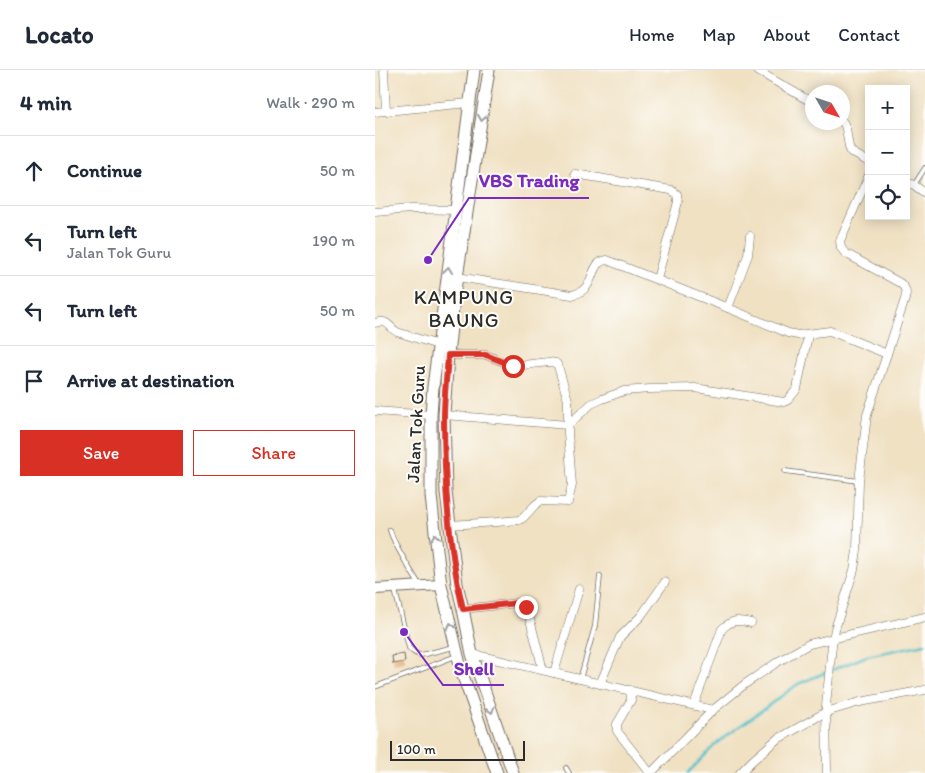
<!DOCTYPE html>
<meta charset="utf-8">
<style>
:root{--surface:#fff;--page:#f2f2f3;--text:#1f2937;--muted:#747a83;--line:#e0e1e3;--accent:#d93025}
body{margin:0;font-family:Itim,sans-serif;background:var(--page);color:var(--text)}
.controls{position:absolute;right:15px;top:15px;display:grid;overflow:hidden;border-radius:0px;box-shadow:0 2px 12px #0003}
.controls button{width:45px;height:45px;display:grid;place-items:center;padding:0;border:0;border-bottom:1px solid var(--line);background:var(--surface);color:var(--text);font:25px sans-serif}
.compass{position:absolute;left:430px;top:15px;width:45px;height:45px;border-radius:50%;background:var(--surface);box-shadow:0 2px 12px #0003;rotate:129deg}
.scale{position:absolute;left:15px;bottom:12px;width:135px;box-sizing:border-box;padding-left:5px;border:2px solid #2b2b2b;border-top:0;font-size:14px;line-height:18px;white-space:nowrap;color:#2b2b2b;-webkit-text-stroke:4px #fdfcf7;paint-order:stroke}
.stop{position:absolute;width:15px;height:15px;margin:-11px;border:4px solid #d93025;border-radius:50%;background:#fff}
.stop.end{background:#d93025;border-color:#fff;box-shadow:0 1px 5px #0008}
.list{margin:0;padding:0;list-style:none}
h2{display:flex;justify-content:space-between;align-items:center;height:65px;margin:0;padding:0 20px;font-size:21px}
h2 small{font-size:16px;font-weight:400;color:var(--muted)}
.list li{display:grid;grid-template-columns:32px 1fr auto;gap:15px;align-items:center;box-sizing:border-box;height:70px;padding:0 20px;border-top:1px solid var(--line)}
.list b{display:block;font-size:19px;white-space:nowrap}
.list p{margin:0;font-size:16px;white-space:nowrap;color:var(--muted)}
.list em{font-size:16px;font-style:normal;color:var(--muted)}
.actions{display:flex;gap:10px;padding:15px 20px}
.actions a{flex:1;padding:11px 0;border:1px solid var(--accent);border-radius:0px;text-align:center;font-size:18px;color:var(--accent)}
.actions .main{background:var(--accent);color:#fff}
.icon{flex:none;width:28px;height:28px;fill:none;stroke:currentColor;stroke-width:2;stroke-linecap:round;stroke-linejoin:round}
.map{position:relative;flex:none;width:550px;height:703px;overflow:hidden}
header{display:flex;align-items:center;gap:30px;box-sizing:border-box;height:70px;padding:0 25px;background:var(--surface);border-bottom:1px solid var(--line)}
header strong{font-size:24px}
nav{display:flex;gap:28px;margin-inline-start:auto;font-size:18px}
main{display:flex}
aside{flex:1;background:var(--surface)}
.map>svg:first-child{display:block}
</style>
<header>
<strong>Locato</strong>
<nav><a>Home</a><a>Map</a><a>About</a><a>Contact</a></nav>
</header>
<main>
<aside>
<h2>4 min<small>Walk · 290 m</small></h2>
<ul class="list">
<li><svg class="icon" aria-label="ahead" viewBox="0 0 24 24"><path d="M12 20V5M6 11l6-6 6 6"/></svg><div><b>Continue</b></div><em>50 m</em></li>
<li><svg class="icon" aria-label="left" viewBox="0 0 24 24"><path d="M17 20v-9H6M10 6l-5 5 5 5"/></svg><div><b>Turn left</b><p>Jalan Tok Guru</p></div><em>190 m</em></li>
<li><svg class="icon" aria-label="left" viewBox="0 0 24 24"><path d="M17 20v-9H6M10 6l-5 5 5 5"/></svg><div><b>Turn left</b></div><em>50 m</em></li>
<li><svg class="icon" aria-label="arrive" viewBox="0 0 24 24"><path d="M6 21V4h12l-3 4 3 4H6"/></svg><div><b>Arrive at destination</b></div></li>
</ul>
<div class="actions"><a class="main">Save</a><a>Share</a></div>
</aside>
<div class="map">
<svg width="550" height="703" viewBox="0 0 550 703">
<rect width="100%" height="100%" fill="#fdfcf7"/>
<filter id="ink" filterUnits="userSpaceOnUse"><feTurbulence type="fractalNoise" baseFrequency=".02" numOctaves="2"/><feDisplacementMap in="SourceGraphic" scale="10" xChannelSelector="R" yChannelSelector="G"/><feConvolveMatrix kernelMatrix="1 2 1 2 8 2 1 2 1" color-interpolation-filters="sRGB"/></filter>
<filter id="wash" filterUnits="userSpaceOnUse"><feTurbulence type="fractalNoise" baseFrequency=".0096" numOctaves="4" result="noise"/><feDisplacementMap in="SourceGraphic" scale="20" xChannelSelector="R" yChannelSelector="G"/><feGaussianBlur stdDeviation="1.12" result="paint"/><feColorMatrix in="noise" values="0 0 0 0 0 0 0 0 0 0 0 0 0 0 0 0 0 1.4 0 .05"/><feComposite in="paint" operator="in"/></filter>
<g filter="url(#wash)">
<rect width="100%" height="100%" fill="#f0e1c3"/>
<g fill="none" stroke-linecap="round" stroke-linejoin="round">
<g stroke="#52bfc9" stroke-width="2.5">
<path d="M457,600L492,586L550,574"/>
<path d="M313,703L342,673L423,614L452,602"/>
</g>
</g>
<g id="blocks">
<path fill="#e8a56f" d="M29,584L30,592L18,594L17,586Z"/>
</g>
</g>
<g filter="url(#ink)">
<use href="#blocks" fill-opacity="0" stroke="#706b60" stroke-width="1"/>
<g fill="none" stroke-linecap="round" stroke-linejoin="round">
<g stroke="#706b60" stroke-width="5.5">
<g id="lane">
<path d="M539,115L550,98"/>
<path d="M410,401L484,411"/>
<path d="M15,460C19,475 35,499 44,514"/>
<path d="M20,520L34,578C38,582 40,584 46,585L79,577"/>
<path d="M205,609L220,556L225,506"/>
<path d="M0,617L81,586"/>
<path d="M191,698L194,703"/>
</g>
</g>
<g stroke="#706b60" stroke-width="9">
<g id="street">
<path d="M9,0L11,41L94,33"/>
<path d="M381,0L438,33"/>
<path d="M0,42L11,41"/>
<path d="M468,52C474,61 471,72 476,82L494,92"/>
<path d="M200,104L296,120L302,124L303,132L282,209"/>
<path d="M531,112L539,115L550,123"/>
<path d="M0,142L36,139L81,140"/>
<path d="M82,207L197,225C223,220 212,192 232,190L353,238L413,263L423,265L455,261L512,284"/>
<path d="M353,238L373,185L375,166"/>
<path d="M0,253C14,249 12,256 22,262L63,275"/>
<path d="M73,285H111L139,296L174,292L181,293L183,296L193,330V363L197,415L193,432L165,431L160,435L148,448L144,450L122,452L74,455"/>
<path d="M0,341L56,345"/>
<path d="M69,345L193,355L216,334L227,329L249,321L275,319L320,318L409,332L413,330L422,319L433,265"/>
<path d="M88,539L142,533C148,534 150,536 153,542L168,600"/>
<path d="M97,584L338,640"/>
<path d="M179,603L204,519"/>
<path d="M225,614L245,567L266,546L290,512"/>
<path d="M255,620L256,630L242,654V661L275,703"/>
<path d="M319,635L347,559C358,549 362,550 376,553"/>
<path d="M276,703L338,640L370,614L404,591L434,574L550,547"/>
<path d="M365,703L377,691L401,670L451,642L485,632L550,620"/>
<path d="M452,703L451,636L457,575L460,559L479,500L482,480L484,411L492,345L530,229C532,222 531,218 525,213L470,183L466,178L465,171L494,105"/>
</g>
</g>
<g stroke="#706b60" stroke-width="12">
<path id="secondary" d="M0,519L66,515"/>
</g>
<g stroke="#706b60" stroke-width="13">
<g id="primary">
<path d="M99,0L58,317L56,345V426L66,515L87,603L122,703"/>
<path d="M114,0L80,220L73,285L69,345L71,422L82,514L88,539L97,584L138,703"/>
</g>
</g>
<use href="#lane" stroke="#fff" stroke-width="4"/>
<use href="#street" stroke="#fff" stroke-width="8"/>
<use href="#secondary" stroke="#fff" stroke-width="10"/>
<use href="#primary" stroke="#fff" stroke-width="11"/>
</g>
<defs><path id="oneway-chevron" d="M-2-3.5L2.5 0L-2 3.5" fill="none" stroke-width="1.6" stroke-linecap="round" stroke-linejoin="round" transform="scale(1.25)"/></defs>
<g stroke="#a0a0a0">
<use href="#oneway-chevron" transform="translate(107 48) rotate(99)"/>
<use href="#oneway-chevron" transform="translate(73 200) rotate(-83)"/>
<use href="#oneway-chevron" transform="translate(60 467) rotate(-97)"/>
<use href="#oneway-chevron" transform="translate(76 556) rotate(-104)"/>
<use href="#oneway-chevron" transform="translate(116 640) rotate(71)"/>
</g>
</g>
<g fill="none" stroke-linecap="round" stroke-linejoin="round" filter="url(#ink)">
<path stroke="#d93025" stroke-width="6" d="M138,296L111,285H73C72,305 69,326 69,346C69,410 73,476 88,539L142,533L147,534L151,537"/>
</g>
<g text-anchor="middle" dominant-baseline="central" stroke-width="4" stroke-linejoin="round" paint-order="stroke">
<g font-size="18" fill="#2b2b2b" stroke="#fdfcf7">
<text transform="translate(41 354) rotate(-87)">Jalan Tok Guru</text>
</g>
<g font-size="20" letter-spacing="1" fill="#2b2b2b" stroke="#fdfcf7">
<text x="89" y="227">KAMPUNG<tspan x="89" dy="23">BAUNG</tspan></text>
</g>
</g>
<path fill="none" stroke="#7b2cbf" stroke-width="2" d="M53 190L94 128H214M29 562L68 615H129"/>
<g fill="#7b2cbf" stroke="#fdfcf7" stroke-width="2">
<circle cx="53" cy="190" r="5"/>
<circle cx="29" cy="562" r="5"/>
</g>
<g font-size="19" text-anchor="middle" font-weight="bold" fill="#7b2cbf" stroke="#fdfcf7" stroke-width="4" stroke-linejoin="round" paint-order="stroke">
<text x="154" y="117">VBS Trading</text>
<text x="99" y="605">Shell</text>
</g>
</svg>
<div class="controls">
<button>+</button>
<button>−</button>
<button><svg class="icon" aria-label="locate" viewBox="0 0 24 24"><circle cx="12" cy="12" r="6"/><path d="M12 2v4M12 18v4M2 12h4M18 12h4"/></svg></button>
</div>
<svg class="compass" viewBox="-18 -18 36 36"><path d="M0-13l5 13h-10z" fill="#e53935"/><path d="M0 13l5-13h-10z" fill="#747a83"/></svg>
<div class="scale">100 m</div>
<div class="stop" style="left:138px;top:296px"></div>
<div class="stop end" style="left:151px;top:537px"></div>
</div>
</main>
